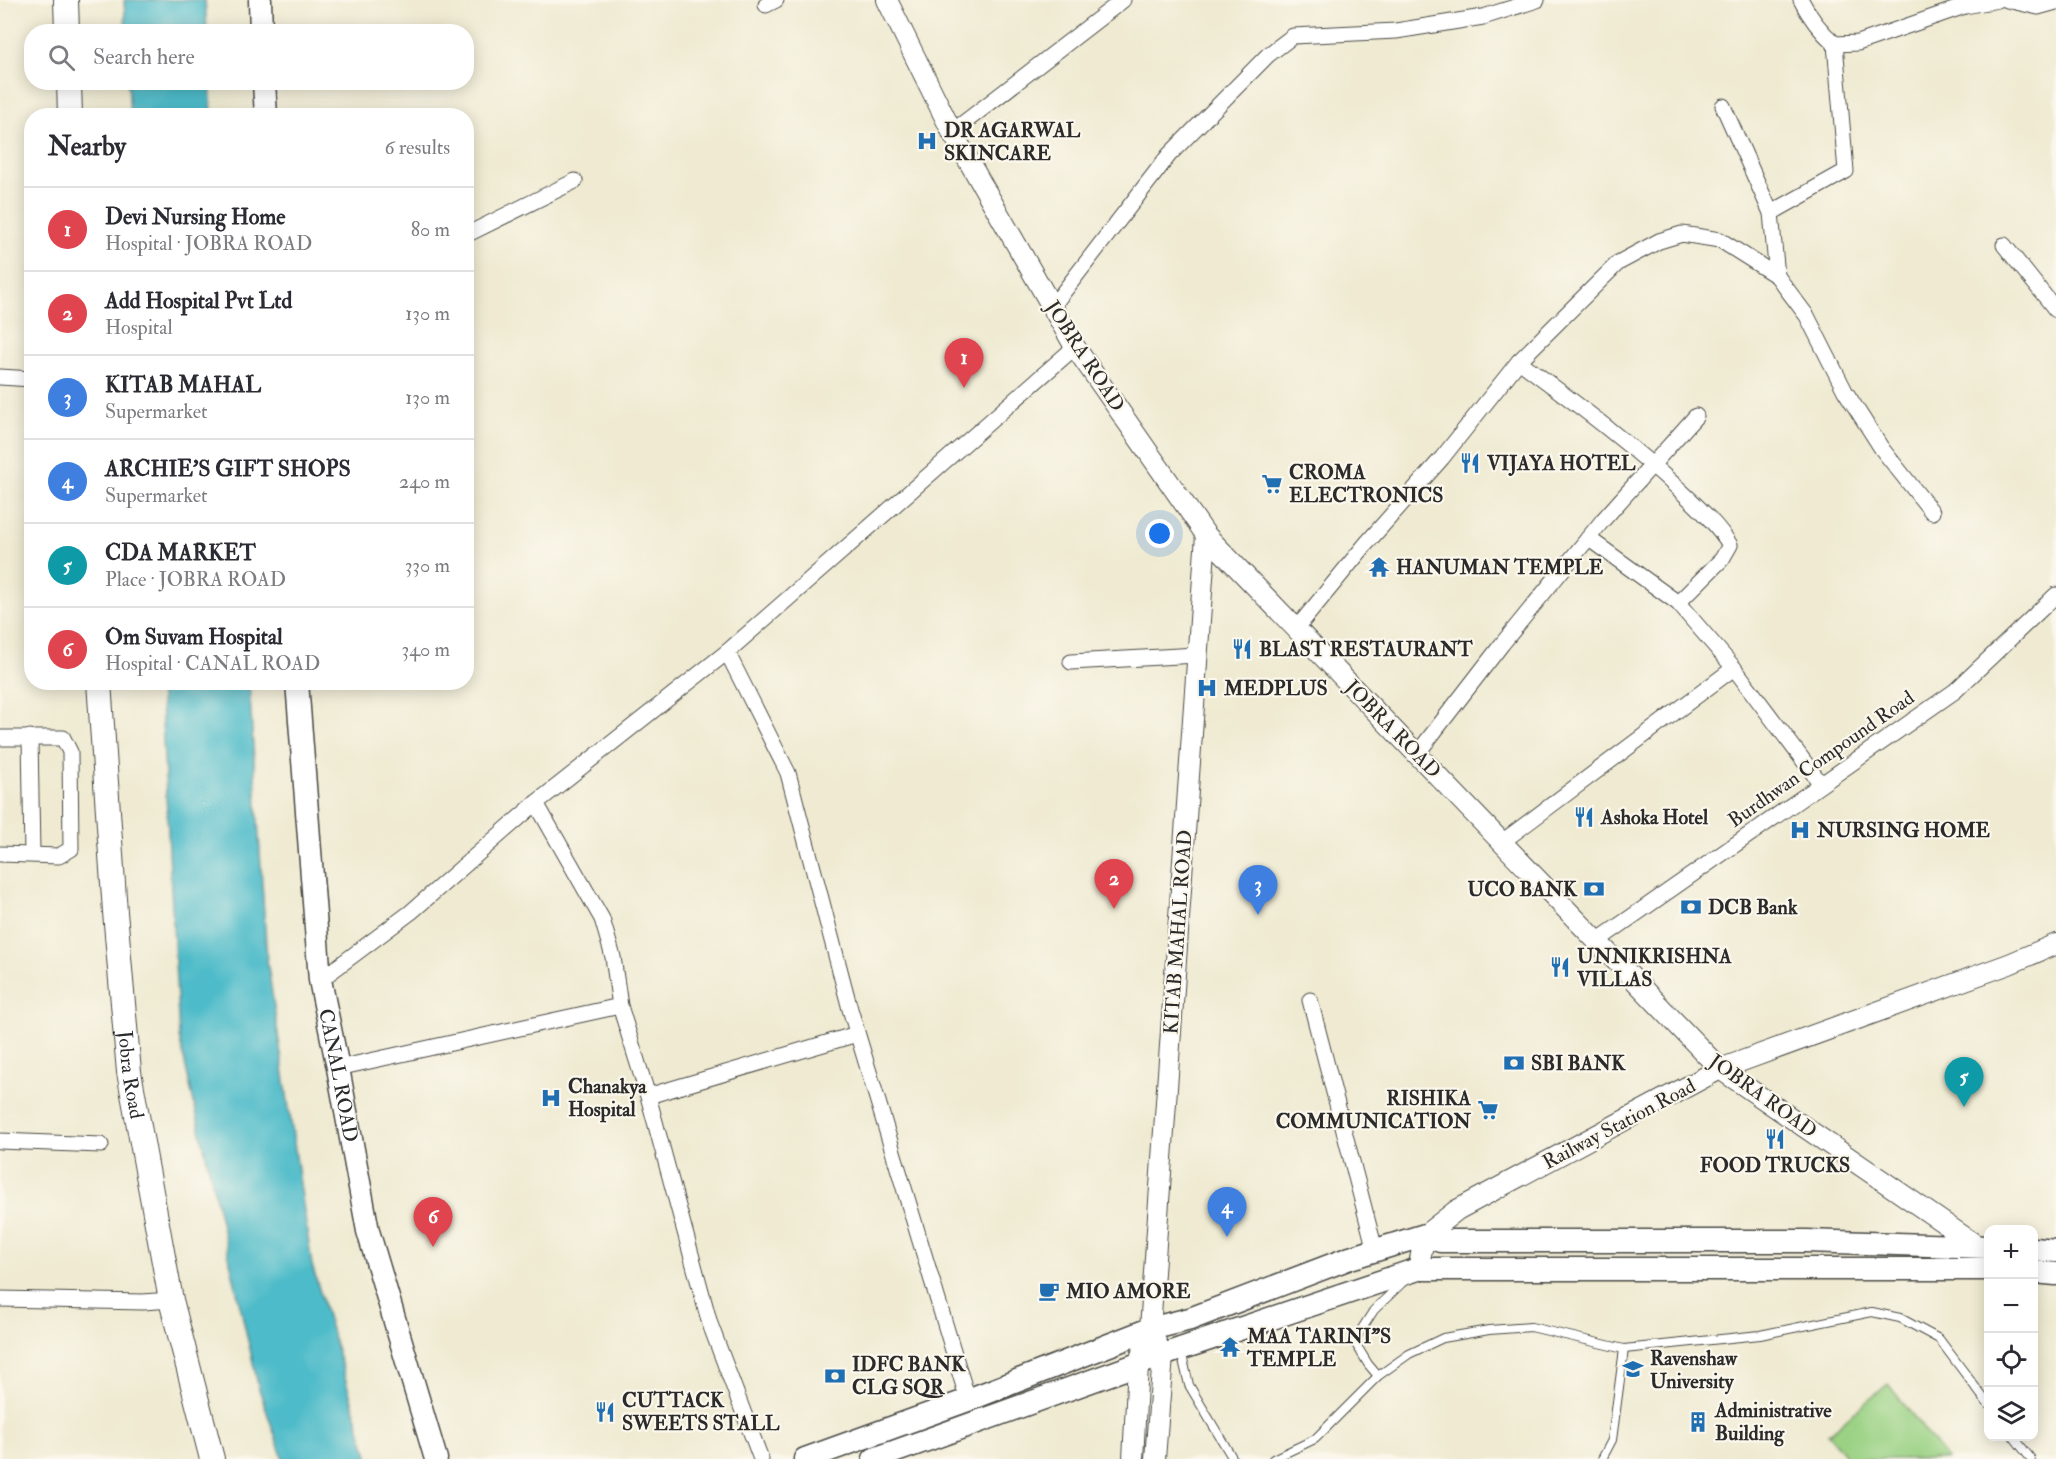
<!DOCTYPE html>
<meta charset="utf-8">
<style>
:root{--surface:#fff;--page:#f7f7f7;--text:#2b2b33;--muted:#7c7c81;--line:#e1e1e2;--accent:#1f6fb2}
body{margin:0;font-family:"IM FELL Double Pica",serif;background:var(--page);color:var(--text)}
.controls{position:absolute;right:18px;bottom:18px;display:grid;overflow:hidden;border-radius:12px;box-shadow:0 3px 15px #0003}
.controls button{width:54px;height:54px;display:grid;place-items:center;padding:0;border:0;border-bottom:2px solid var(--line);background:var(--surface);color:var(--text);font:30px sans-serif}
.you{position:absolute;left:1160px;top:534px;width:21px;height:21px;margin:-15px;border:4px solid #fff;border-radius:50%;background:#1a73e8;box-shadow:0 0 0 9px #1a73e833}
.badge{display:grid;place-items:center;width:39px;height:39px;border-radius:50%;background:var(--accent);color:#fff;font-size:20px;font-weight:700}
.pin{position:absolute;translate:-50% -50px;filter:drop-shadow(0 2px 3px #0008)}
.pin::after{content:'';position:absolute;top:32px;width:21px;height:18px;background:inherit;clip-path:polygon(0 0,100% 0,50% 100%)}
.list{margin:0;padding:0;list-style:none}
h2{display:flex;justify-content:space-between;align-items:center;height:78px;margin:0;padding:0 24px;font-size:26px}
h2 small{font-size:20px;font-weight:400;color:var(--muted)}
.list li{display:grid;grid-template-columns:39px 1fr auto;gap:18px;align-items:center;box-sizing:border-box;height:84px;padding:0 24px;border-top:2px solid var(--line)}
.list b{display:block;font-size:22px;white-space:nowrap}
.list p{margin:0;font-size:20px;white-space:nowrap;color:var(--muted)}
.list em{font-size:20px;font-style:normal;color:var(--muted)}
.icon{flex:none;width:33px;height:33px;fill:none;stroke:currentColor;stroke-width:2;stroke-linecap:round;stroke-linejoin:round}
.map{position:relative;flex:none;width:2056px;height:1459px;overflow:hidden}
.search{position:absolute;background:var(--surface);box-shadow:0 3px 15px #0003;left:24px;top:24px;width:450px;height:66px;display:flex;align-items:center;gap:15px;box-sizing:border-box;padding:0 21px;border-radius:24px;color:var(--muted);font-size:22px}
.panel{position:absolute;background:var(--surface);box-shadow:0 3px 15px #0003;left:24px;top:108px;width:450px;height:582px;border-radius:24px}
.map>svg:first-child{display:block}
</style>
<div class="map">
<svg width="2056" height="1459" viewBox="0 0 2056 1459">
<rect width="100%" height="100%" fill="#fbf7ec"/>
<filter id="ink" filterUnits="userSpaceOnUse"><feTurbulence type="fractalNoise" baseFrequency=".0167" numOctaves="2"/><feDisplacementMap in="SourceGraphic" scale="12" xChannelSelector="R" yChannelSelector="G"/><feConvolveMatrix kernelMatrix="1 2 1 2 8 2 1 2 1" color-interpolation-filters="sRGB"/></filter>
<filter id="wash" filterUnits="userSpaceOnUse"><feTurbulence type="fractalNoise" baseFrequency=".008" numOctaves="4" result="noise"/><feDisplacementMap in="SourceGraphic" scale="24" xChannelSelector="R" yChannelSelector="G"/><feGaussianBlur stdDeviation="1.35" result="paint"/><feColorMatrix in="noise" values="0 0 0 0 0 0 0 0 0 0 0 0 0 0 0 0 0 1.4 0 .05"/><feComposite in="paint" operator="in"/></filter>
<g filter="url(#wash)">
<rect width="100%" height="100%" fill="#efead1"/>
<path fill="#9ad183" stroke="#627e57" stroke-width="1.5" d="M1888,1384L1947,1459H1848L1828,1434Z"/>
<g fill="#4ebbc9" stroke="#3c737a" stroke-width="1.5">
<path d="M124,0H205L207,31H126Z"/>
<path d="M128,83H210L212,115H130Z"/>
<path d="M160,683H249L267,959L312,1265L369,1459H283L259,1389L179,1037Z"/>
</g>
</g>
<g filter="url(#ink)">
<g fill="none" stroke-linecap="round" stroke-linejoin="round">
<g stroke="#484844" stroke-width="10">
<g id="service">
<path d="M1181,1351L1189,1385L1233,1459"/>
<path d="M1378,1376L1368,1364L1354,1341L1374,1310L1404,1281"/>
<path d="M2013,1436L2031,1459"/>
<path d="M1273,1459L1315,1439L1378,1376L1409,1354L1443,1338L1489,1330L1531,1327L1624,1349L1760,1335L1872,1312L1900,1318L1939,1339L1988,1404"/>
<path d="M1602,1459L1612,1440L1624,1349"/>
</g>
</g>
<g stroke="#484844" stroke-width="17">
<g id="minor">
<path d="M1801,0C1810,18 1820,31 1835,44L1858,43L1965,6L1998,0"/>
<path d="M2007,0L2038,7L2056,2"/>
<path d="M766,5L776,0"/>
<path d="M1723,106L1771,213L1777,276"/>
<path d="M952,132L1123,0"/>
<path d="M1771,213L1846,171L1835,44"/>
<path d="M466,235L575,181"/>
<path d="M2004,245L2056,310"/>
<path d="M1052,307L1169,155L1268,55L1293,36L1396,31L1483,17L1537,0"/>
<path d="M1519,361C1574,402 1630,443 1681,491C1699,508 1717,524 1730,545L1722,559L1678,603"/>
<path d="M0,377L32,379"/>
<path d="M1588,538L1678,603L1734,668L1821,784"/>
<path d="M1296,629L1366,544L1442,458L1519,361L1618,263L1659,241L1682,234L1720,240L1777,276L1807,316L1845,391L1882,449L1932,512"/>
<path d="M727,652L788,773L850,1009L968,1400"/>
<path d="M1071,662L1197,655"/>
<path d="M30,737L32,854"/>
<path d="M0,738H63L70,752L71,849L59,856L0,854"/>
<path d="M1417,754L1502,644L1603,520L1696,416"/>
<path d="M536,803L602,919L613,957L620,1006L648,1096L710,1324L761,1459"/>
<path d="M1502,842L1734,668"/>
<path d="M1597,941L1955,691L2056,595"/>
<path d="M320,980L411,912L536,803L727,652L1075,347"/>
<path d="M1310,1000L1375,1250"/>
<path d="M338,1068L620,1006"/>
<path d="M648,1096L857,1034"/>
<path d="M0,1141L101,1145"/>
<path d="M0,1299L143,1302L171,1300"/>
</g>
</g>
<g stroke="#484844" stroke-width="22">
<g id="tertiary">
<path d="M887,0L952,132L1075,347L1206,535L1720,1069L1979,1247"/>
<path d="M1418,1269L1425,1235L1457,1210L1720,1069L2009,964L2056,944"/>
<path d="M1133,1459L1138,1365L1150,1329L1206,535"/>
<path d="M1155,1459L1163,1356L1156,1342"/>
</g>
</g>
<g stroke="#484844" stroke-width="25">
<g id="secondary">
<path d="M260,0L261,32"/>
<path d="M264,82L266,116"/>
<path id="s1" d="M297,682L320,980L338,1068L368,1231L436,1459"/>
<path d="M2034,1249L2056,1251"/>
<path d="M2034,1272L2056,1274"/>
<path d="M805,1459L968,1400L1150,1329L1190,1319L1350,1258L1425,1235L1440,1241H1806L1988,1247"/>
<path d="M874,1459L1180,1349L1418,1269H1988"/>
</g>
</g>
<g stroke="#484844" stroke-width="26">
<g id="primary">
<path d="M66,0L67,32"/>
<path d="M69,82L70,116"/>
<path id="s2" d="M99,682L115,912L129,1072L171,1300L212,1459"/>
</g>
</g>
<use href="#service" stroke="#fff" stroke-width="8"/>
<use href="#minor" stroke="#fff" stroke-width="15"/>
<use href="#tertiary" stroke="#fff" stroke-width="20"/>
<use href="#secondary" stroke="#fff" stroke-width="22"/>
<use href="#primary" stroke="#fff" stroke-width="24"/>
</g>
</g>
<defs>
<g id="hospital-bare" transform="scale(1.62)"><path d="M-5-5h3v3.5h4V-5h3V5h-3V1.5h-4V5h-3Z" fill="#1f6fb2" stroke="#fbf7ec" stroke-width="2.5" paint-order="stroke"/></g>
<g id="restaurant-bare" transform="scale(1.62)"><path d="M-5-6h1v4h1v-4h1v4h1v-4h1v5L-1.5 .5V6h-2V.5L-5-1ZM5-6V6H3V1.5H1.5Q1.5-4 5-6Z" fill="#1f6fb2" stroke="#fbf7ec" stroke-width="2.5" paint-order="stroke"/></g>
<g id="supermarket-bare" transform="scale(1.62)"><path d="M-6-5.5h2.5l.6 2H6L4.5 2H-2.5L-4.4-4H-6ZM-1.5 3.2a1.3 1.3 0 1 0 .1 0ZM3 3.2a1.3 1.3 0 1 0 .1 0Z" fill="#1f6fb2" stroke="#fbf7ec" stroke-width="2.5" paint-order="stroke"/></g>
<g id="temple-bare" transform="scale(1.62)"><path d="M0-6L5-2H3V0L6.5 2.5H4V6H1.5V3h-3V6H-4V2.5H-6.5L-3 0V-2H-5Z" fill="#1f6fb2" stroke="#fbf7ec" stroke-width="2.5" paint-order="stroke"/></g>
<g id="bank-bare" transform="scale(1.62)"><path d="M-6-4H6V4H-6ZM0-2.3a2.3 2.3 0 1 0 0 4.6a2.3 2.3 0 1 0 0-4.6Z" fill="#1f6fb2" stroke="#fbf7ec" stroke-width="2.5" paint-order="stroke"/></g>
<g id="cafe-bare" transform="scale(1.62)"><path d="M-5.5-4.5H6V0H3Q3 3.5 0 3.5H-2.5Q-5.5 3.5-5.5 0ZM3-3.2v2h1.7v-2ZM-6 4.5H4V6H-6Z" fill="#1f6fb2" stroke="#fbf7ec" stroke-width="2.5" paint-order="stroke"/></g>
<g id="university-bare" transform="scale(1.62)"><path d="M0-5L7-2L0 1L-7-2ZM-4 1L0 2.5L4 1V4Q0 6-4 4Z" fill="#1f6fb2" stroke="#fbf7ec" stroke-width="2.5" paint-order="stroke"/></g>
<g id="building-bare" transform="scale(1.62)"><path d="M-4-6H4V6H1V3H-1V6H-4ZM-2.5-4.3h1.7v1.8h-1.7ZM.8-4.3h1.7v1.8H.8ZM-2.5-1h1.7V.8h-1.7ZM.8-1h1.7V.8H.8Z" fill="#1f6fb2" stroke="#fbf7ec" stroke-width="2.5" paint-order="stroke"/></g>
</defs>
<g fill-rule="evenodd">
<use href="#hospital-bare" x="927" y="141"/>
<use href="#restaurant-bare" x="1470" y="463"/>
<use href="#supermarket-bare" x="1272" y="484"/>
<use href="#temple-bare" x="1379" y="567"/>
<use href="#restaurant-bare" x="1242" y="649"/>
<use href="#hospital-bare" x="1207" y="688"/>
<use href="#restaurant-bare" x="1584" y="817"/>
<use href="#hospital-bare" x="1800" y="830"/>
<use href="#bank-bare" x="1594" y="889"/>
<use href="#bank-bare" x="1691" y="907"/>
<use href="#restaurant-bare" x="1560" y="967"/>
<use href="#bank-bare" x="1514" y="1063"/>
<use href="#hospital-bare" x="551" y="1098"/>
<use href="#supermarket-bare" x="1488" y="1110"/>
<use href="#restaurant-bare" x="1775" y="1139"/>
<use href="#cafe-bare" x="1049" y="1291"/>
<use href="#temple-bare" x="1230" y="1347"/>
<use href="#university-bare" x="1633" y="1369"/>
<use href="#bank-bare" x="835" y="1376"/>
<use href="#restaurant-bare" x="605" y="1412"/>
<use href="#building-bare" x="1698" y="1422"/>
</g>
<g text-anchor="middle" dominant-baseline="central" stroke-width="4.5" stroke-linejoin="round" paint-order="stroke">
<g font-size="20" font-weight="bold" fill="#2b2b2b" stroke="#fbf7ec" text-anchor="start">
<text x="944" y="130">DR AGARWAL<tspan x="944" dy="23">SKINCARE</tspan></text>
<text x="1487" y="463">VIJAYA HOTEL</text>
<text x="1289" y="472">CROMA<tspan x="1289" dy="23">ELECTRONICS</tspan></text>
<text x="1396" y="567">HANUMAN TEMPLE</text>
<text x="1259" y="649">BLAST RESTAURANT</text>
<text x="1224" y="688">MEDPLUS</text>
<text x="1601" y="817">Ashoka Hotel</text>
<text x="1817" y="830">NURSING HOME</text>
<text x="1577" y="889" text-anchor="end">UCO BANK</text>
<text x="1708" y="907">DCB Bank</text>
<text x="1577" y="956">UNNIKRISHNA<tspan x="1577" dy="23">VILLAS</tspan></text>
<text x="1531" y="1063">SBI BANK</text>
<text x="568" y="1086">Chanakya<tspan x="568" dy="23">Hospital</tspan></text>
<text x="1471" y="1098" text-anchor="end">RISHIKA<tspan x="1471" dy="23">COMMUNICATION</tspan></text>
<text x="1775" y="1165" text-anchor="middle">FOOD TRUCKS</text>
<text x="1066" y="1291">MIO AMORE</text>
<text x="1247" y="1336">MAA TARINI"S<tspan x="1247" dy="23">TEMPLE</tspan></text>
<text x="1650" y="1358">Ravenshaw<tspan x="1650" dy="23">University</tspan></text>
<text x="852" y="1364">IDFC BANK<tspan x="852" dy="23">CLG SQR</tspan></text>
<text x="622" y="1400">CUTTACK<tspan x="622" dy="23">SWEETS STALL</tspan></text>
<text x="1715" y="1410">Administrative<tspan x="1715" dy="23">Building</tspan></text>
</g>
<g font-size="20" fill="#2b2b2b" stroke="#fbf7ec">
<text transform="translate(1085 356) rotate(57)">JOBRA ROAD</text>
<text transform="translate(1393 729) rotate(46)">JOBRA ROAD</text>
<text transform="translate(1821 759) rotate(-35)">Burdhwan Compound Road</text>
<text transform="translate(1178 932) rotate(-86)">KITAB MAHAL ROAD</text>
<text stroke="none"><textPath href="#s2" startOffset="394">Jobra Road</textPath></text>
<text stroke="none"><textPath href="#s1" startOffset="396">CANAL ROAD</textPath></text>
<text transform="translate(1763 1096) rotate(36)">JOBRA ROAD</text>
<text transform="translate(1619 1124) rotate(-28)">Railway Station Road</text>
</g>
</g>
</svg>
<div class="controls">
<button>+</button>
<button>−</button>
<button><svg class="icon" aria-label="locate" viewBox="0 0 24 24"><circle cx="12" cy="12" r="6"/><path d="M12 2v4M12 18v4M2 12h4M18 12h4"/></svg></button>
<button><svg class="icon" aria-label="layers" viewBox="0 0 24 24"><path d="M12 4l9 5-9 5-9-5zM3 14l9 5 9-5"/></svg></button>
</div>
<div class="you"></div>
<div class="pin badge" style="left:964px;top:388px;background:#e0444e">1</div>
<div class="pin badge" style="left:1114px;top:909px;background:#e0444e">2</div>
<div class="pin badge" style="left:1258px;top:915px;background:#3f7fe0">3</div>
<div class="pin badge" style="left:1227px;top:1237px;background:#3f7fe0">4</div>
<div class="pin badge" style="left:1964px;top:1107px;background:#0f9aa8">5</div>
<div class="pin badge" style="left:433px;top:1247px;background:#e0444e">6</div>
<div class="search"><svg class="icon" aria-label="search" viewBox="0 0 24 24"><circle cx="10" cy="10" r="6"/><path d="M15 15l6 6"/></svg>Search here</div>
<section class="panel">
<h2>Nearby<small>6 results</small></h2>
<ul class="list">
<li><span class="badge" style="background:#e0444e">1</span><div><b>Devi Nursing Home</b><p>Hospital · JOBRA ROAD</p></div><em>80 m</em></li>
<li><span class="badge" style="background:#e0444e">2</span><div><b>Add Hospital Pvt Ltd</b><p>Hospital</p></div><em>130 m</em></li>
<li><span class="badge" style="background:#3f7fe0">3</span><div><b>KITAB MAHAL</b><p>Supermarket</p></div><em>130 m</em></li>
<li><span class="badge" style="background:#3f7fe0">4</span><div><b>ARCHIE'S GIFT SHOPS</b><p>Supermarket</p></div><em>240 m</em></li>
<li><span class="badge" style="background:#0f9aa8">5</span><div><b>CDA MARKET</b><p>Place · JOBRA ROAD</p></div><em>330 m</em></li>
<li><span class="badge" style="background:#e0444e">6</span><div><b>Om Suvam Hospital</b><p>Hospital · CANAL ROAD</p></div><em>340 m</em></li>
</ul>
</section>
</div>
